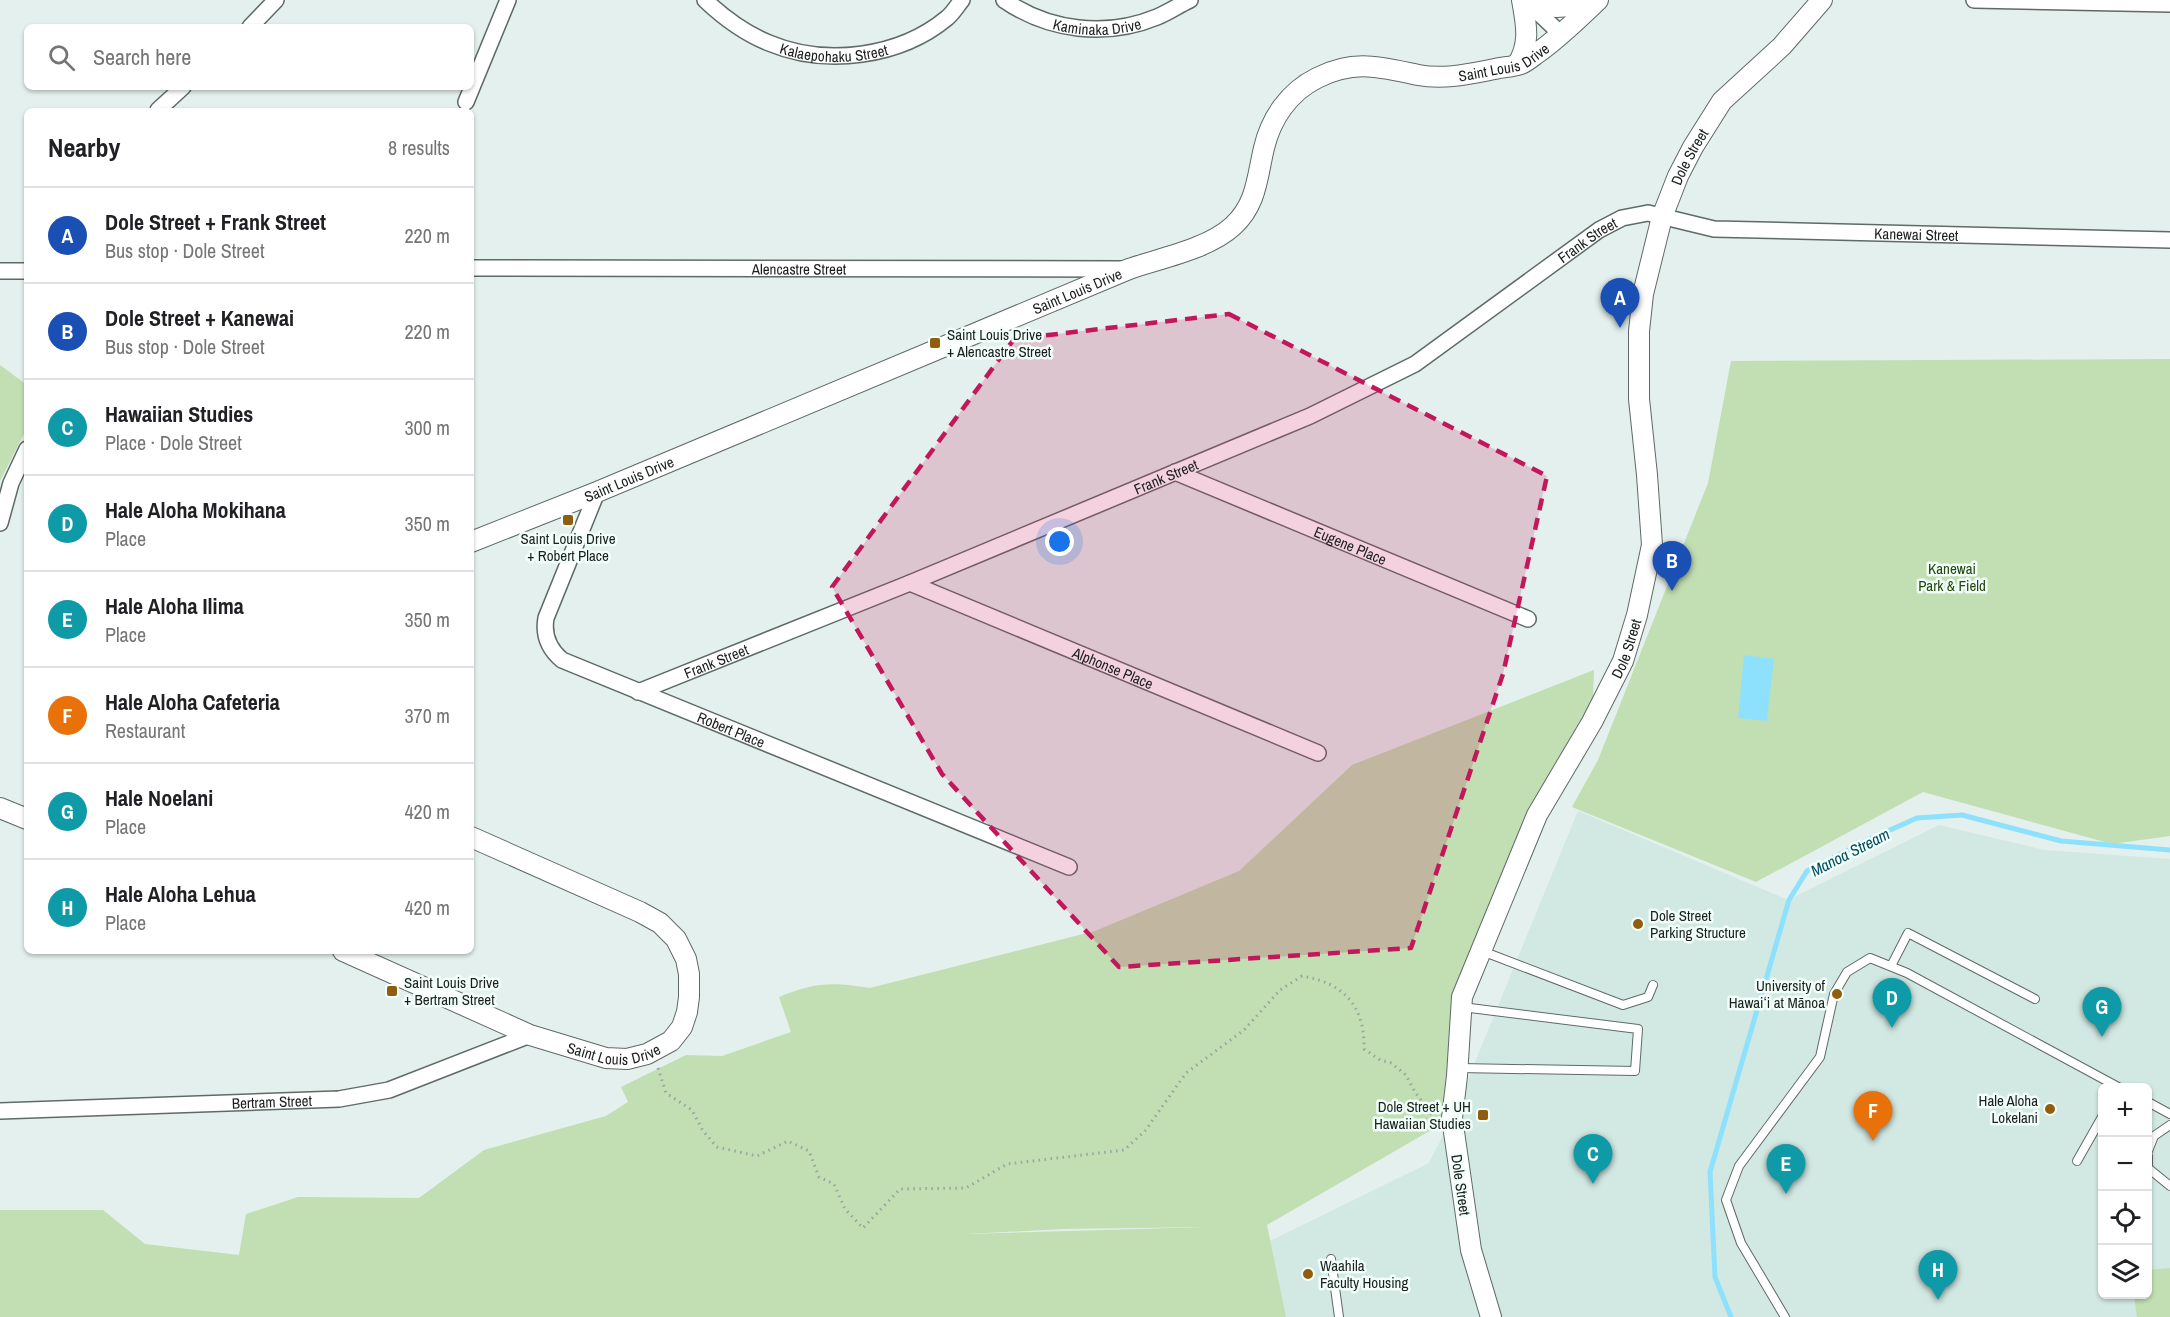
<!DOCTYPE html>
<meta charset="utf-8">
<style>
:root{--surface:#fff;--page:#f2f2f2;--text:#202124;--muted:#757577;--line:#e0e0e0;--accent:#905d0c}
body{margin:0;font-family:"Archivo Narrow",sans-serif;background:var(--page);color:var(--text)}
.controls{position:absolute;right:18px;bottom:18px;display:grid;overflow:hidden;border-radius:9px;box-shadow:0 2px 4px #0004}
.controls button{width:54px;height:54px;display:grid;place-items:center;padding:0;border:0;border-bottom:2px solid var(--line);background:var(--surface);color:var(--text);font:30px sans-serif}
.you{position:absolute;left:1060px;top:542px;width:21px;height:21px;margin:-15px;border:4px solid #fff;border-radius:50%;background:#1a73e8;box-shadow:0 0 0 9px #1a73e833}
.badge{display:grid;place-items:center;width:39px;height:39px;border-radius:50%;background:var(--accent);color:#fff;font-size:20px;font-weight:700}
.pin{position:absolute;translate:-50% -50px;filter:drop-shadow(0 2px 3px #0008)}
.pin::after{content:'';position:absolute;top:32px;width:21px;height:18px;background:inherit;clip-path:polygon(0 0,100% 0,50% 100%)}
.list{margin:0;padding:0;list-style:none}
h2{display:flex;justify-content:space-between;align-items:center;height:78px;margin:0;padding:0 24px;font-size:26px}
h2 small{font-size:20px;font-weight:400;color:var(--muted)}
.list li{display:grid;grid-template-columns:39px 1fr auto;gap:18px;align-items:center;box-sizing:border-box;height:96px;padding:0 24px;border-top:2px solid var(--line)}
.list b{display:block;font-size:22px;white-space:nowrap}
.list p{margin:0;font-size:20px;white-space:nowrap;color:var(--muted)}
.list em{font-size:20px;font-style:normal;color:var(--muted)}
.icon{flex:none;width:33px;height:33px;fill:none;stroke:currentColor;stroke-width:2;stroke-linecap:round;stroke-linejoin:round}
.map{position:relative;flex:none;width:2170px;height:1317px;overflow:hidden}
.search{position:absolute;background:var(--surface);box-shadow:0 2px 4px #0004;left:24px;top:24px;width:450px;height:66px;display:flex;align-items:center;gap:15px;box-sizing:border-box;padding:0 21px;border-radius:9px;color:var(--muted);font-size:22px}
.panel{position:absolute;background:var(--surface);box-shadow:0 2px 4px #0004;left:24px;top:108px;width:450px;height:846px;border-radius:9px}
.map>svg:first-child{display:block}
</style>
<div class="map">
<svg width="2170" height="1317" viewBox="0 0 2170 1317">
<rect width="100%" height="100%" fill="#e3f0ed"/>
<path fill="#d2e8e2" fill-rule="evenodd" d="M1578,811L1788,900L1939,825L2044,850L2170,859V1317H1115L1429,1163L1452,1118ZM2102,1088H2148V1294H2102Z"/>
<g fill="#c1dfb2" fill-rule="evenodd">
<path d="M2170,359V836L2112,844L1923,792L1756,882L1572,807L1598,760L1708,483L1731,361Z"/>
<path d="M0,365L27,385V428L0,481Z"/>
<path d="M1594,670L1592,722L1537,815L1462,997L1452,1118L1267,1225L1286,1317H0V1210H103L145,1244L239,1255L246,1214L298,1197L419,1198L484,1150L606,1116L628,1102L621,1087L686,1055L722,1056L791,1032L779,997C815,982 832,982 870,988L1095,931L1239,871L1352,765ZM1206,1227L966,1234L1064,1229Z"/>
<path d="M2170,1268V1317H2137L2134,1295L2148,1294V1270Z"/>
</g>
<path fill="#8ee1fc" d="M1744,655L1774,659L1767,721L1738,718Z"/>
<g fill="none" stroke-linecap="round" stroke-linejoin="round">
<path stroke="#8ee1fc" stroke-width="5" d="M1731,1317L1715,1277L1710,1172L1789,900L1807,871L1872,838L1917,818L1962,815L2061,841L2170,850"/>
<g stroke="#5f6a67" stroke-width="10">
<g id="service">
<path d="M1482,951L1623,1005L1648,997L1653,985"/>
<path d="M1891,966L1908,933L2035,999"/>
<path d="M1459,1068L1635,1071L1638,1029L1462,1007"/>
<path d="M2148,1102L2170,1114"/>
<path d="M2148,1151L2154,1136L2170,1125"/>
<path d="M2148,1156V1168L2170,1186"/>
<path d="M2077,1161L2102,1117"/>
<path d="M1331,1259L1339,1317"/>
<path d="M1785,1317L1741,1243L1726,1200L1739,1166L1820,1057L1834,994L1847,972L1870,958L1907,973L2120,1088"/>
</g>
</g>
<g stroke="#5f6a67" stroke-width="18">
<g id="minor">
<path id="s1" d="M705,0C724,18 744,33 769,43C826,67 900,57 947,18C953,13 957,6 962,0"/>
<path id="s2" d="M1004,0C1049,31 1106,38 1157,17C1169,12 1179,5 1190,0"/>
<path d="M1974,0L2170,4"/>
<path d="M1527,2L1562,35"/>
<path d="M250,27L276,0"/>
<path d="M466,102L508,0"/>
<path d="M158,110L183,87"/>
<path id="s3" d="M471,268L1123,269"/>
<path d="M0,271H27"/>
<path id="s4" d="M1175,472L1528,619"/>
<path id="s5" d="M597,492L546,618C543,635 549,649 562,660L1069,867"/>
<path d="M0,523L11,483L27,449"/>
<path id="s6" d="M910,583L1318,753"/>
<path id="s7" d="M638,692L910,583L1310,416L1415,364L1599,230L1622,218L1648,213L1714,229L2170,240"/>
<path id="s8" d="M0,1111L339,1099L389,1090L530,1035"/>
</g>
</g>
<g stroke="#5f6a67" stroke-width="22">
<g id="tertiary">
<path d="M1527,0C1547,10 1569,8 1589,0"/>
<path d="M1517,65C1531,44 1526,23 1522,0"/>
<path id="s9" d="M471,542L597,492L1129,269C1161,258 1208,249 1233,226C1257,204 1257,177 1264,148C1271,118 1289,92 1317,78C1354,59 1380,67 1418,75C1444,80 1469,74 1495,69C1503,67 1513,67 1521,64C1526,62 1532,57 1536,54C1559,38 1578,19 1598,0"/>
<path d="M0,808L27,819"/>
<path id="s10" d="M343,951L530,1035L606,1058L627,1059L647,1054L671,1041L682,1027L687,1012L689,997V974L686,959L676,939L660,923L640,912L471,837"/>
<path id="s11" d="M1491,1317L1471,1250L1452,1118L1457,1076L1462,997L1537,815L1592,722L1623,661L1637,615L1652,545L1647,475L1639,399V331L1643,294L1662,217L1678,176L1693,147L1722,101L1782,46L1822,0"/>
</g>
</g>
<path stroke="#99a3a0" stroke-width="3" stroke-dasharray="1.5 4.5" stroke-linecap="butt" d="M658,1068L666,1093L692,1110L703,1131L717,1147L757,1156L788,1141L809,1151L819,1177L834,1184L845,1209L863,1228L900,1189L966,1188L1007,1164L1124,1150L1145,1131L1186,1073L1244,1030L1280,990L1302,976C1344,983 1365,1006 1364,1049L1380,1060L1391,1063L1406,1075L1415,1092L1433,1116"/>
<use href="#service" stroke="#fff" stroke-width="8"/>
<use href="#minor" stroke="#fff" stroke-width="15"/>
<use href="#tertiary" stroke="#fff" stroke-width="20"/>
</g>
<path fill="#c2185b" fill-opacity="0.2" stroke="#c2185b" stroke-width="4.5" stroke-dasharray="12 8" stroke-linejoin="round" d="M1229,314L1547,476L1503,674L1411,948L1119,967L942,774L832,587L1014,339Z"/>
<g fill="#905d0c" stroke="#f1fefa" stroke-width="2">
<rect x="929" y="337" width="12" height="12" rx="3"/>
<rect x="562" y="514" width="12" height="12" rx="3"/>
<circle cx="1638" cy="924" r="6"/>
<rect x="386" y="985" width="12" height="12" rx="3"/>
<circle cx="1837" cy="994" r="6"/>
<circle cx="2050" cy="1109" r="6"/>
<rect x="1477" y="1109" width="12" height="12" rx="3"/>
<circle cx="1308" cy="1274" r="6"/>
</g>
<g text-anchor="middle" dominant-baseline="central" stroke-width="5" stroke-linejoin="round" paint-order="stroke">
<g font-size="15" fill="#1b201e" stroke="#f1fefa">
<text stroke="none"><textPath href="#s2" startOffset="99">Kaminaka Drive</textPath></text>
<text stroke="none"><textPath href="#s1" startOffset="144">Kalaepohaku Street</textPath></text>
<text stroke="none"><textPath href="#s9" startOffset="1194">Saint Louis Drive</textPath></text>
<text stroke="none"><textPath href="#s11" startOffset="1215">Dole Street</textPath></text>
<text stroke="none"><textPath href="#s7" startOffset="1394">Kanewai Street</textPath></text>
<text stroke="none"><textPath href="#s7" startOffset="1056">Frank Street</textPath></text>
<text stroke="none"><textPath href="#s3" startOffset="328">Alencastre Street</textPath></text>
<text stroke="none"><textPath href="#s9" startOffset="656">Saint Louis Drive</textPath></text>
<text stroke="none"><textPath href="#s7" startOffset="570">Frank Street</textPath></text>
<text stroke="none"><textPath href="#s9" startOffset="170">Saint Louis Drive</textPath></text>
<text stroke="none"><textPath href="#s4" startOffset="190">Eugene Place</textPath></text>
<text stroke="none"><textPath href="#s11" startOffset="711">Dole Street</textPath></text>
<text stroke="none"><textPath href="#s7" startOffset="84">Frank Street</textPath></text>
<text stroke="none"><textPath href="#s6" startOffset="220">Alphonse Place</textPath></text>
<text stroke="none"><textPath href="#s5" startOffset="366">Robert Place</textPath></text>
<text stroke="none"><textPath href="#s10" startOffset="292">Saint Louis Drive</textPath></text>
<text stroke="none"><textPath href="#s8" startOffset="272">Bertram Street</textPath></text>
<text transform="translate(1461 1185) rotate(82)">Dole Street</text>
</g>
<g font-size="15" fill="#1b201e" stroke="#f1fefa" text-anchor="start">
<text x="947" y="334">Saint Louis Drive<tspan x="947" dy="17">+ Alencastre Street</tspan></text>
<text x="568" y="538" text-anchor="middle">Saint Louis Drive<tspan x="568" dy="17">+ Robert Place</tspan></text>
<text x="1650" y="915">Dole Street<tspan x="1650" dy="17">Parking Structure</tspan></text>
<text x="404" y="982">Saint Louis Drive<tspan x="404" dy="17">+ Bertram Street</tspan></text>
<text x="1825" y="985" text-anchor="end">University of<tspan x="1825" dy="17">Hawaiʻi at Mānoa</tspan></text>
<text x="2038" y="1100" text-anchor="end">Hale Aloha<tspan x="2038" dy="17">Lokelani</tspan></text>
<text x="1471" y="1106" text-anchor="end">Dole Street + UH<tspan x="1471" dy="17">Hawaiian Studies</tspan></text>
<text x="1320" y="1265">Waahila<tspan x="1320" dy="17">Faculty Housing</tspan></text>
</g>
<g font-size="15" fill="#24470c" stroke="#f1fefa">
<text x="1952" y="568">Kanewai<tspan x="1952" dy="17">Park &amp; Field</tspan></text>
</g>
<g font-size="16" font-style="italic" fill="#004b5e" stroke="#f1fefa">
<text transform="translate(1850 852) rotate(-27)">Manoa Stream</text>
</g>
</g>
</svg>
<div class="controls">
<button>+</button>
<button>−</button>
<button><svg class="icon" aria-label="locate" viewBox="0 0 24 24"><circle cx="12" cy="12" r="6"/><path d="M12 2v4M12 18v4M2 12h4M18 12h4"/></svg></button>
<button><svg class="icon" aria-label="layers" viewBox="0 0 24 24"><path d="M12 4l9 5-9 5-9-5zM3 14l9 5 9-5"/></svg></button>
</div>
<div class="you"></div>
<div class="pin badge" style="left:1620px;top:328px;background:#1a4fb4">A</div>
<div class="pin badge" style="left:1672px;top:591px;background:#1a4fb4">B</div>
<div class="pin badge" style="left:1593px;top:1184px;background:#0f9aa8">C</div>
<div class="pin badge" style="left:1892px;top:1028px;background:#0f9aa8">D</div>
<div class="pin badge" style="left:1786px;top:1194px;background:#0f9aa8">E</div>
<div class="pin badge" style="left:1873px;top:1141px;background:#e8710a">F</div>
<div class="pin badge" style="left:2102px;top:1037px;background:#0f9aa8">G</div>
<div class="pin badge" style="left:1938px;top:1300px;background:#0f9aa8">H</div>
<div class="search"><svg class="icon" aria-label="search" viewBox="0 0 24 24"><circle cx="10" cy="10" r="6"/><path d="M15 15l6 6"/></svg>Search here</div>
<section class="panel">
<h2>Nearby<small>8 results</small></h2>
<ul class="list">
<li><span class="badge" style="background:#1a4fb4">A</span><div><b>Dole Street + Frank Street</b><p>Bus stop · Dole Street</p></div><em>220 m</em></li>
<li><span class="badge" style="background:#1a4fb4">B</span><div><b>Dole Street + Kanewai</b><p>Bus stop · Dole Street</p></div><em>220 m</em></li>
<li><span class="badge" style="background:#0f9aa8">C</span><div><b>Hawaiian Studies</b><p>Place · Dole Street</p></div><em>300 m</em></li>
<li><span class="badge" style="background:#0f9aa8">D</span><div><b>Hale Aloha Mokihana</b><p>Place</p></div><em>350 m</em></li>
<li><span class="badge" style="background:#0f9aa8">E</span><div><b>Hale Aloha Ilima</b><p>Place</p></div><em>350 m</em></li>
<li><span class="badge" style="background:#e8710a">F</span><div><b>Hale Aloha Cafeteria</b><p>Restaurant</p></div><em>370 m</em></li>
<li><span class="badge" style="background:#0f9aa8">G</span><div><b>Hale Noelani</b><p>Place</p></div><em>420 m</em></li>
<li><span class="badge" style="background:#0f9aa8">H</span><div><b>Hale Aloha Lehua</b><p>Place</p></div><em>420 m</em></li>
</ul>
</section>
</div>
